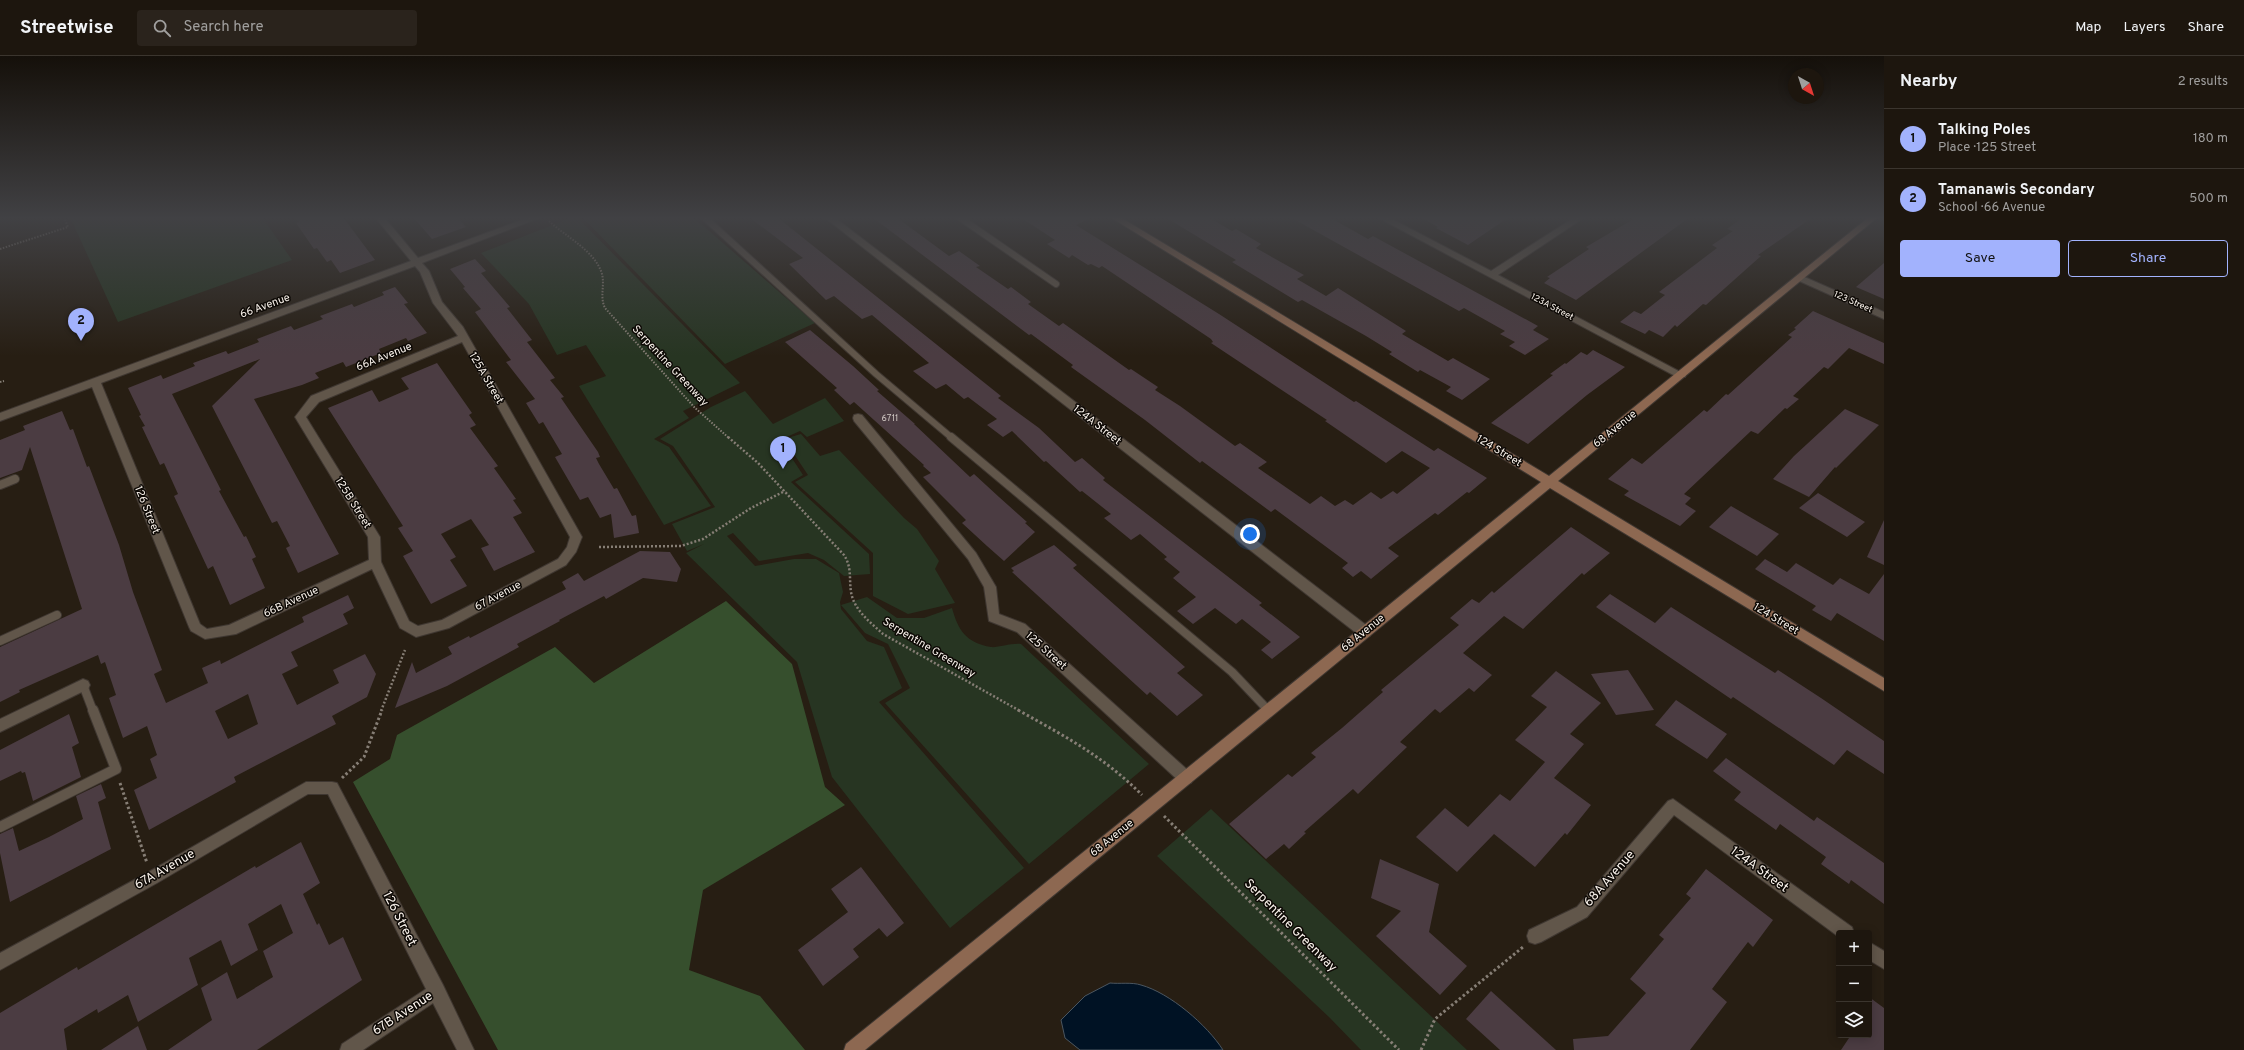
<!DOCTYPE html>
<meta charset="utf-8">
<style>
:root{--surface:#1d160e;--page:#2a231c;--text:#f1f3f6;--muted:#a09f9e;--line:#3b352e;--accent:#a2b2fd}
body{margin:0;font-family:Overpass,sans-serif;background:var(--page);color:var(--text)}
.controls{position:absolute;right:12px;bottom:12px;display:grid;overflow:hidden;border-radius:4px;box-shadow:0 2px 10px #0003}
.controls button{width:36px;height:36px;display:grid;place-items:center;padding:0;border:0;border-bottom:1px solid var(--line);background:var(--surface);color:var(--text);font:20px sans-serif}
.compass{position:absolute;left:1788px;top:12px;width:36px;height:36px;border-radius:50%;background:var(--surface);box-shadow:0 2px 10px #0003;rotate:141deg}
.you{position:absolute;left:1250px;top:478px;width:14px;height:14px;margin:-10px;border:3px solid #fff;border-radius:50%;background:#1a73e8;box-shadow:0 0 0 6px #1a73e833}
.badge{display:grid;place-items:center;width:26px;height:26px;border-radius:50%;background:var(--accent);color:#111;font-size:13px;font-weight:700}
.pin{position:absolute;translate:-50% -33px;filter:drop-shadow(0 1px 2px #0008)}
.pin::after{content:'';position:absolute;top:21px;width:14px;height:12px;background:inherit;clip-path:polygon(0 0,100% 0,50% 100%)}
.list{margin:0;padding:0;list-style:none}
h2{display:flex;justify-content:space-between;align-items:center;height:52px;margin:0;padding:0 16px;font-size:17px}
h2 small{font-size:13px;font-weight:400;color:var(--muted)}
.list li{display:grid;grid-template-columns:26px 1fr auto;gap:12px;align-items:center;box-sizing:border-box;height:60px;padding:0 16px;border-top:1px solid var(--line)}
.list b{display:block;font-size:15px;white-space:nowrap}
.list p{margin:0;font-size:13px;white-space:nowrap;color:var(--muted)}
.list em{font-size:13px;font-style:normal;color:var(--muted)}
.actions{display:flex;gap:8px;padding:12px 16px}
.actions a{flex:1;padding:9px 0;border:1px solid var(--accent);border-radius:4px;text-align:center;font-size:14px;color:var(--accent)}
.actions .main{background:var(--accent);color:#111}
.icon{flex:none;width:22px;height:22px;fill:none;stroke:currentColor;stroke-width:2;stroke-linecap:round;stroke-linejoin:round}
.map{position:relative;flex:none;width:1884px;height:994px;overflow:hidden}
header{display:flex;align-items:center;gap:24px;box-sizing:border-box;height:56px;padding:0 20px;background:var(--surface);border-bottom:1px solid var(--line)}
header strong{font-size:19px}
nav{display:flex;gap:22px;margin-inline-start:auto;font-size:14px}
.search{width:280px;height:36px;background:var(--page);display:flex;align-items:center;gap:10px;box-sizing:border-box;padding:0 14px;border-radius:4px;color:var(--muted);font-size:15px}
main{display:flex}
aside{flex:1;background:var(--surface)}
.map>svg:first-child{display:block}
</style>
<header>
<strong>Streetwise</strong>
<div class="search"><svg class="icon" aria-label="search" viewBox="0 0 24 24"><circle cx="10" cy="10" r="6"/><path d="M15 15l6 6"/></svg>Search here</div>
<nav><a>Map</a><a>Layers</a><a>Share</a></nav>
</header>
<main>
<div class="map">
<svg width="1884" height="994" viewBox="0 0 1884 994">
<rect width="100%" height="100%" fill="#271e13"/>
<g fill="#273522">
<path d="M70,161H262L292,204L118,266Z"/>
<path d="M573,161H577L740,327L683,355L689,362L654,383L669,391L711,450L664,469L579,330L606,320L586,289L557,299L529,248L481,197Z"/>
<path d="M589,161H693L815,267L725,308L584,163Z"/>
<path d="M745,335L773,368L825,342L844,365L807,381L800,375L780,384L803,419L791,426L869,498L870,518L844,520L824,504L808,497L759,505L733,477L727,480L755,510L794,503H816L839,517L843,536L840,546L841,553L867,585L884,591L902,632L879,646L1024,812L950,872L832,721L797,606L686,497L704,488L687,495L672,468L715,451L673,390L660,383L711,351Z"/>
<path d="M801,378L820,400L839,394L904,462L917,473L939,505L935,513L955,547L908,558L873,540V497L795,426L808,419L784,383Z"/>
<path d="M867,541L897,562H924L952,552C958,574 966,587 991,591C997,592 1011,587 1021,588L1149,708L1029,808L885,647L910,632L888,588L865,577L841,549Z"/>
<path d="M1211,753L1467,994H1361L1329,961L1157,800Z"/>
</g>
<path fill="#364f2d" d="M726,545L792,608L825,731L845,749L703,834L689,914L760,940L805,994H498L353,726L390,703L397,679L555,591L594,627Z"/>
<path fill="#001224" stroke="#4b5660" d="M1110,927C1120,928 1132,926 1141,929C1170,937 1207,969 1223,994H1080L1065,982L1061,964L1085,940Z"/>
<g fill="#4b3c42" fill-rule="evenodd">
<path d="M295,161H343L375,204L340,217L331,204L327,206L317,192L314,193L296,167L299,166Z"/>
<path d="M413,161H457L466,171L432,183Z"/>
<path d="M749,161H777L1001,340L998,342L1039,372L1075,406L1082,402L1105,422L1103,424L1262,547L1259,549L1300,581L1272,603L1261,594L1271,586L1242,563L1236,568L1215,552L1193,568L1177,555L1196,541L1173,522L1180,516L1164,503L1167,501L1140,478L1131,484L1104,462L1111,458L1082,435L1080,436L1046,405L1044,406L1012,375L1003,381L987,369L997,363L968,341L964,343L946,328L936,333L913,315L929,307L872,259L862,263L834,240L826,244L789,208L803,202Z"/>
<path d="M872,161H896L949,200L959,195L980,210L976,211L1008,233L1011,231L1031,246L1028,248L1059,270L1063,267L1129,314L1131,313L1158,331L1155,334L1180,350L1235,390L1240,387L1267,406L1258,412L1310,448L1321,440L1335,450L1345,444L1353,449L1371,436L1381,443L1393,435L1397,438L1430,412L1402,395L1386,407L1325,365L1327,364L1211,287L1213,286L1211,283L1102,210L1099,212L1091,208L1088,209L1072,199L1069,202L1047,188L1055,184L1020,161H1092L1076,169L1219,258L1354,346L1356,345L1434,395L1438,392L1487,422L1469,437L1467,436L1438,459L1435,457L1388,492L1399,500L1371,523L1361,515L1353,521L1342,512L1348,507L1275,453L1271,456L1202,405L1200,407L1145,364L1071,311L1073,309L1031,278L1029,279Z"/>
<path d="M1165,161H1208L1232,175L1236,173L1261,188L1256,192L1304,219L1297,223L1326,240L1338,232L1406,275L1402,278L1448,305L1453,302L1490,323L1462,344L1446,335L1451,331L1420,314L1418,316L1389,298L1392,296L1366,280L1302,244L1298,246L1232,206L1236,204Z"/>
<path d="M1290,161H1329L1368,183L1373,180L1538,270L1533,274L1549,283L1525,299L1509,290L1515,286L1500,278L1505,275L1464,252L1459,255Z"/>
<path d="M1420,161H1509L1468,189L1436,172L1438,171Z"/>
<path d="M1637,161H1690L1576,244L1544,227L1550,222L1547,221L1589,193L1586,191Z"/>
<path d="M1743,161H1813L1758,199L1761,200L1706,249L1703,248L1677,271L1675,269L1663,281L1649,274L1645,278L1620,266L1634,255L1641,258L1665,239L1659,236L1717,192L1712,189L1733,175L1727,173Z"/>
<path d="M475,203L486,215L481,217L510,251L507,252L532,284L527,286L555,322L550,324L564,341L561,342L598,396L600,401L596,402L599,408L614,433L617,432L632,460L636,459L639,477L614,482L611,458L600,462L588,441L580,444L555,401L562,398L543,366L539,368L526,347L535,343L506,306L511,304L475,256L481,253L463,232L465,231L450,213Z"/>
<path d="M1884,207V243L1856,231Z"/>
<path d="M395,231L408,247L404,248L427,277L408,285L406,282L379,293L381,297L346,311L343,306L315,317L319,322L302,329L254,343L339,498L298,517L286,492L290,490L277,465L272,467L212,350L260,303L172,338L221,434L219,435L244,481L246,480L256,501L252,503L265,532L230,549L213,510L208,513L174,440L178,438L164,407L160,409L142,371L145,370L139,360L141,359L128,332L161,319L163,323L195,310L193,307L226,295L228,298L259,286L257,283L291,270L294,274L323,263L320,260L352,248L354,251L384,239L382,236Z"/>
<path d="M1813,255L1884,287V308L1849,292L1828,313L1824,311L1793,340L1799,343L1787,353L1785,352L1758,378L1751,375L1684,438L1691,442L1685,448L1696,455L1680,470L1624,439L1629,435L1608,423L1632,402L1642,408L1704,354L1707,356L1726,338L1728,339L1792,281L1788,279L1796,273L1794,272Z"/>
<path d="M810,274L853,310L879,334L877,335L915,368H914L970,421L974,418L999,441L1027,466L1025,467L1035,476L1004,505L987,490L962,467L966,464L923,421L931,417L923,410L924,409L854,346L850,349L834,334L837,332L785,286Z"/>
<path d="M1593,294L1625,311L1587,339L1528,388L1491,367L1553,319L1550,318L1565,307L1566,308L1581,296L1587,299Z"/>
<path d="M437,307L472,357L469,359L476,369L470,372L498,410L494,412L516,443L513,444L522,457L513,461L535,496L494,515L481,492L489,489L471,463L441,478L456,501L450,504L467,530L431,548L403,500L413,495L398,472L403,470L328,352L372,334L379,346L409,333L401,322Z"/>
<path d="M1845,353L1879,369L1836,412L1835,411L1809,441L1773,423L1794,400Z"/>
<path d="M62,355L70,374L73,373L87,411L89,410L119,489L133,536L162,614L154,618L166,647L208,627L202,612L220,604L221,608L304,566L302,561L348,539L354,552L343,558L348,568L291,596L298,610L282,618L297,649L339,627L333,614L365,598L376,618L367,641L332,660L336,668L234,721L236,726L149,774L134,734L157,722L150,703L157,699L147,670L123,682L109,642L116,639L105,606L101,608L98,599L19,634L20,636L0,646V591L82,553L30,391L22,414L0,422V384L25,374L23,370ZM248,638L258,668L228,683L215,655Z"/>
<path d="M1818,437L1865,466L1847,481L1799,452Z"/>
<path d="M1731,450L1779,478L1757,500L1709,471Z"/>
<path d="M1884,464V509L1867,501Z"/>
<path d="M1571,471L1610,497L1584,519L1582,517L1523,573L1504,560L1463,597L1492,619L1474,636L1469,632L1440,657L1435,653L1400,686L1407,691L1358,738L1353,733L1304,776L1306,777L1289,793L1284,788L1266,803L1229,768L1288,718L1292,721L1316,701L1311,697L1342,672L1383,636L1381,634L1459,569L1450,562L1472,543L1479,547L1492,535L1494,537Z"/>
<path d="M1054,489L1077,509L1073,512L1185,611L1177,617L1203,639L1177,660L1150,636L1147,639L1012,516L1014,515L1011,512Z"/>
<path d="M640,495L670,496L681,513L677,526L643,522L606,543L604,540L559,564L560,565L517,588L519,591L447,630L395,652L412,606L416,617L452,598L448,591L469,580L470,582L566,533L562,526L578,517L584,525Z"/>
<path d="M1765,503L1787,516L1796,507L1833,529L1840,522L1869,538L1884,518V585L1837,557L1831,565L1812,554L1816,550L1755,513Z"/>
<path d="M1610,538L1655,567L1671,551L1775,617L1778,614L1821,642L1884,685V718L1847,694L1834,709L1733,641L1731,643L1596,551Z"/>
<path d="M1628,614L1654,654L1616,659L1591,618Z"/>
<path d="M1556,615L1601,647L1570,678L1584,688L1554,722L1591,749L1567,779L1565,777L1535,811L1494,778L1457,816L1416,781L1445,752L1468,771L1500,738L1510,745L1545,706L1515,684L1547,651L1531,640Z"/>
<path d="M1676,644L1727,678L1707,703L1655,669Z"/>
<path d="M69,658L79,687L72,691L81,721L33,745L25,716L22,717L21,715L0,725V694Z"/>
<path d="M1726,702L1814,765L1817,761L1884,807V848L1851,824L1849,828L1821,808L1826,801L1780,768L1776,774L1734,744L1741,736L1713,715Z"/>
<path d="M101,728L106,742L98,746L111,793L10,846L0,797V778L13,772L19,795L49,781L83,763L76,740Z"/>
<path d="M301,786L320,827L303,838L317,869L319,867L329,889L343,881L362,924L257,994H168L212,964L201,932L227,916L237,943L273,921L263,895L293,877L281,848L248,868L258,894L231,910L221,884L189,902L198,929L138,966L128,939L98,957L97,953L64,973L67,994H0V957L77,911L78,914L255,810L256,812Z"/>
<path d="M1380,803L1439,828L1429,876L1467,910L1440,939L1376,880L1401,855L1371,842Z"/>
<path d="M861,811L904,867L887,881L879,872L853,893L859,901L823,930L798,894L848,856L831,833Z"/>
<path d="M1706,813L1773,864L1753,891L1748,886L1712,933L1727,946L1690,994H1574L1573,983L1608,980L1646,937L1630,923L1664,883L1659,879L1691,842L1686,838Z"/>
<path d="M1491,935L1556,994H1500L1466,963Z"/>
<path d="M1869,941L1884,952V994H1841L1851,979H1869Z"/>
<path d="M138,970L147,994H101Z"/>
</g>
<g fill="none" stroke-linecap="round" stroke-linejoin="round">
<g stroke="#3f3731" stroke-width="8">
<g id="lane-far2">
<path d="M704,161L876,318L952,382"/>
<path d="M959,161L1056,228"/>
</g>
</g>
<g stroke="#3f3731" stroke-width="10">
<g id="lane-far1">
<path d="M951,381L1232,616L1269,655"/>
<path d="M0,429L15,423"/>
<path d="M0,585L57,559"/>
<path d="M83,629L93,655"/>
</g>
</g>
<g stroke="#3f3731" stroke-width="12">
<path id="lane" d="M0,771L116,713L93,654"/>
</g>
<g stroke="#3f3731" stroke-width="2">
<g id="street">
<path d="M375,161H384L418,202L530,161H542L422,207L429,215L442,246L463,271L582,481L576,496L566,509L449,572L416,581L400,572L372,513L236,578L205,583L191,575L189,571L92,331L0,365V357L411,205ZM415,210L420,216L433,247L458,280L311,340L295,361L368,481L369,504L229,569L207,573L200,568L101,327ZM462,286L570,481L567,491L558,503L442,564L418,570L409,565L381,506L380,481L306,361L319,346Z"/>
<path d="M824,161H834L1370,572L1371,576L1370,580L1365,581L1360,580Z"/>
<path d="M1377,161H1388L1491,215L1575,161H1585L1498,219L1686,319L1685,321H1677Z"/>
<path d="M1800,219L1884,256V263L1797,224L1795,222Z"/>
<path d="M858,358L862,359L976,497L996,531L999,558L1025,568L1191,717L1193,722L1191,727L1186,728L1181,727L1017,576L989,565L984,531L968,503L854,365L853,362L854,359Z"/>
<path d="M83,623L88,625L90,629L88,633L0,676V663Z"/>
<path d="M306,726H332L337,727L443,929L474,994H457L433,947L363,994H340L342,988L426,933L328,738H308L157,827L0,914V897L147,817Z"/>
<path d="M1673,743L1852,871L1854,877H1839V881L1674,759L1587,861L1541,886L1535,888L1529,886L1527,880L1529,874L1577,851L1668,745Z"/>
<path d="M1869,886L1884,895V913L1869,904Z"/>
</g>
</g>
<g stroke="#3f3731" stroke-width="2">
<path id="secondary" d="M1110,161H1120L1549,420L1869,161H1878L1558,425L1884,622V635L1550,432L865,994H844L846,988L1541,426Z"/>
</g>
<g stroke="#867e75" stroke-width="2" stroke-dasharray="1.5 1.5" stroke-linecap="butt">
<path d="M549,165C565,180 593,194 601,215C606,227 599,240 605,252L695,352L729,382"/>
<path d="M0,193L68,171L64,161"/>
<path d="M0,326L4,325"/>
</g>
<g stroke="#867e75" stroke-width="2.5" stroke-dasharray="2 2" stroke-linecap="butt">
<path d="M728,381L758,407L844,499C852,511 849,523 851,536C854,554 870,566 883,578L1020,655"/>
<path d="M599,491L681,490L703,483L751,452L785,435"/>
<path d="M381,655L405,594"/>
</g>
<g stroke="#867e75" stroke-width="3" stroke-dasharray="2.5 2.5" stroke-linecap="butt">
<path d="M1018,654C1066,681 1103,700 1142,739"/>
<path d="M342,722L364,701L382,654"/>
<path d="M120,727L147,807"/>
<path d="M1164,760L1399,994"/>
<path d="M1421,994L1435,963L1523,891"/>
</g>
<use href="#lane-far2" stroke="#61564a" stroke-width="6"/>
<use href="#lane-far1" stroke="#61564a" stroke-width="8"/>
<use href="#lane" stroke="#61564a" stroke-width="10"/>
<use href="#street" fill="#61564a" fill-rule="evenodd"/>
<use href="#secondary" fill="#8d6851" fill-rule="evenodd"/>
</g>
<linearGradient id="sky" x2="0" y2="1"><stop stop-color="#15100a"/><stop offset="0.54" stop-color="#414144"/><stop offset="1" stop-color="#414144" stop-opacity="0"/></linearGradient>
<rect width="1884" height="300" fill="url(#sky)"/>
<g text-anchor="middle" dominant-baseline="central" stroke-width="3" stroke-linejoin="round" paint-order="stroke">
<g font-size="9" fill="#fbf4ed" stroke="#0d0905">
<text transform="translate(1853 246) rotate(24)">123 Street</text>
<text transform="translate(1552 251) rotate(28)">123A Street</text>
</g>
<g font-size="9" fill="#cfc6c2">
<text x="890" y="362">6711</text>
</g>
<g font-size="11" fill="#fbf4ed" stroke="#0d0905">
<text transform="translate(265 250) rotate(-20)">66 Avenue</text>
<text transform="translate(384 301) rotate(-22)">66A Avenue</text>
<text transform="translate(670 310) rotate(47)">Serpentine Greenway</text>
<text transform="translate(486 322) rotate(60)">125A Street</text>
<text transform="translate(1097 369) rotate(38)">124A Street</text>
<text transform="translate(1615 373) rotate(-39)">68 Avenue</text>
<text transform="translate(1499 395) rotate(31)">124 Street</text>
<text transform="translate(353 447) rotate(58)">125B Street</text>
<text transform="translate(147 454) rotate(68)">126 Street</text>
<text transform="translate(498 540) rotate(-28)">67 Avenue</text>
<text transform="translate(291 546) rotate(-25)">66B Avenue</text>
<text transform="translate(1776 563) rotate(31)">124 Street</text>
<text transform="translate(1363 577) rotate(-39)">68 Avenue</text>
<text transform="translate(929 592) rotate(31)">Serpentine Greenway</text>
<text transform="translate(1046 595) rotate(42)">125 Street</text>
<text transform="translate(1112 782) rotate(-39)">68 Avenue</text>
</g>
<g font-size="13" fill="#fbf4ed" stroke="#0d0905">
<text transform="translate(165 814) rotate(-30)">67A Avenue</text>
<text transform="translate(1759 814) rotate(36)">124A Street</text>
<text transform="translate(1610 823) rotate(-49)">68A Avenue</text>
<text transform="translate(399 863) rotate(63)">126 Street</text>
<text transform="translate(1290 870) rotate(45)">Serpentine Greenway</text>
<text transform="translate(403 958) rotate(-33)">67B Avenue</text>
</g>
</g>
</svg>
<div class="controls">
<button>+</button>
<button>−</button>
<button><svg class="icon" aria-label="layers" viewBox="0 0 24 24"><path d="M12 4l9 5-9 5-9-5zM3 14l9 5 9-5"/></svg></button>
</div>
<svg class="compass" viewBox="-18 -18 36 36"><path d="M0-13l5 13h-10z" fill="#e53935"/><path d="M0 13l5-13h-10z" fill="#a09f9e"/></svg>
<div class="you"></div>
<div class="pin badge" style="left:783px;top:413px">1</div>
<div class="pin badge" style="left:81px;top:285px">2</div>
</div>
<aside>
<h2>Nearby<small>2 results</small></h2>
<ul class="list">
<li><span class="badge">1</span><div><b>Talking Poles</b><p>Place · 125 Street</p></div><em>180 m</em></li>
<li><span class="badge">2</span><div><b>Tamanawis Secondary</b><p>School · 66 Avenue</p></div><em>500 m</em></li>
</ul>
<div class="actions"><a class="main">Save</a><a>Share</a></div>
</aside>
</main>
